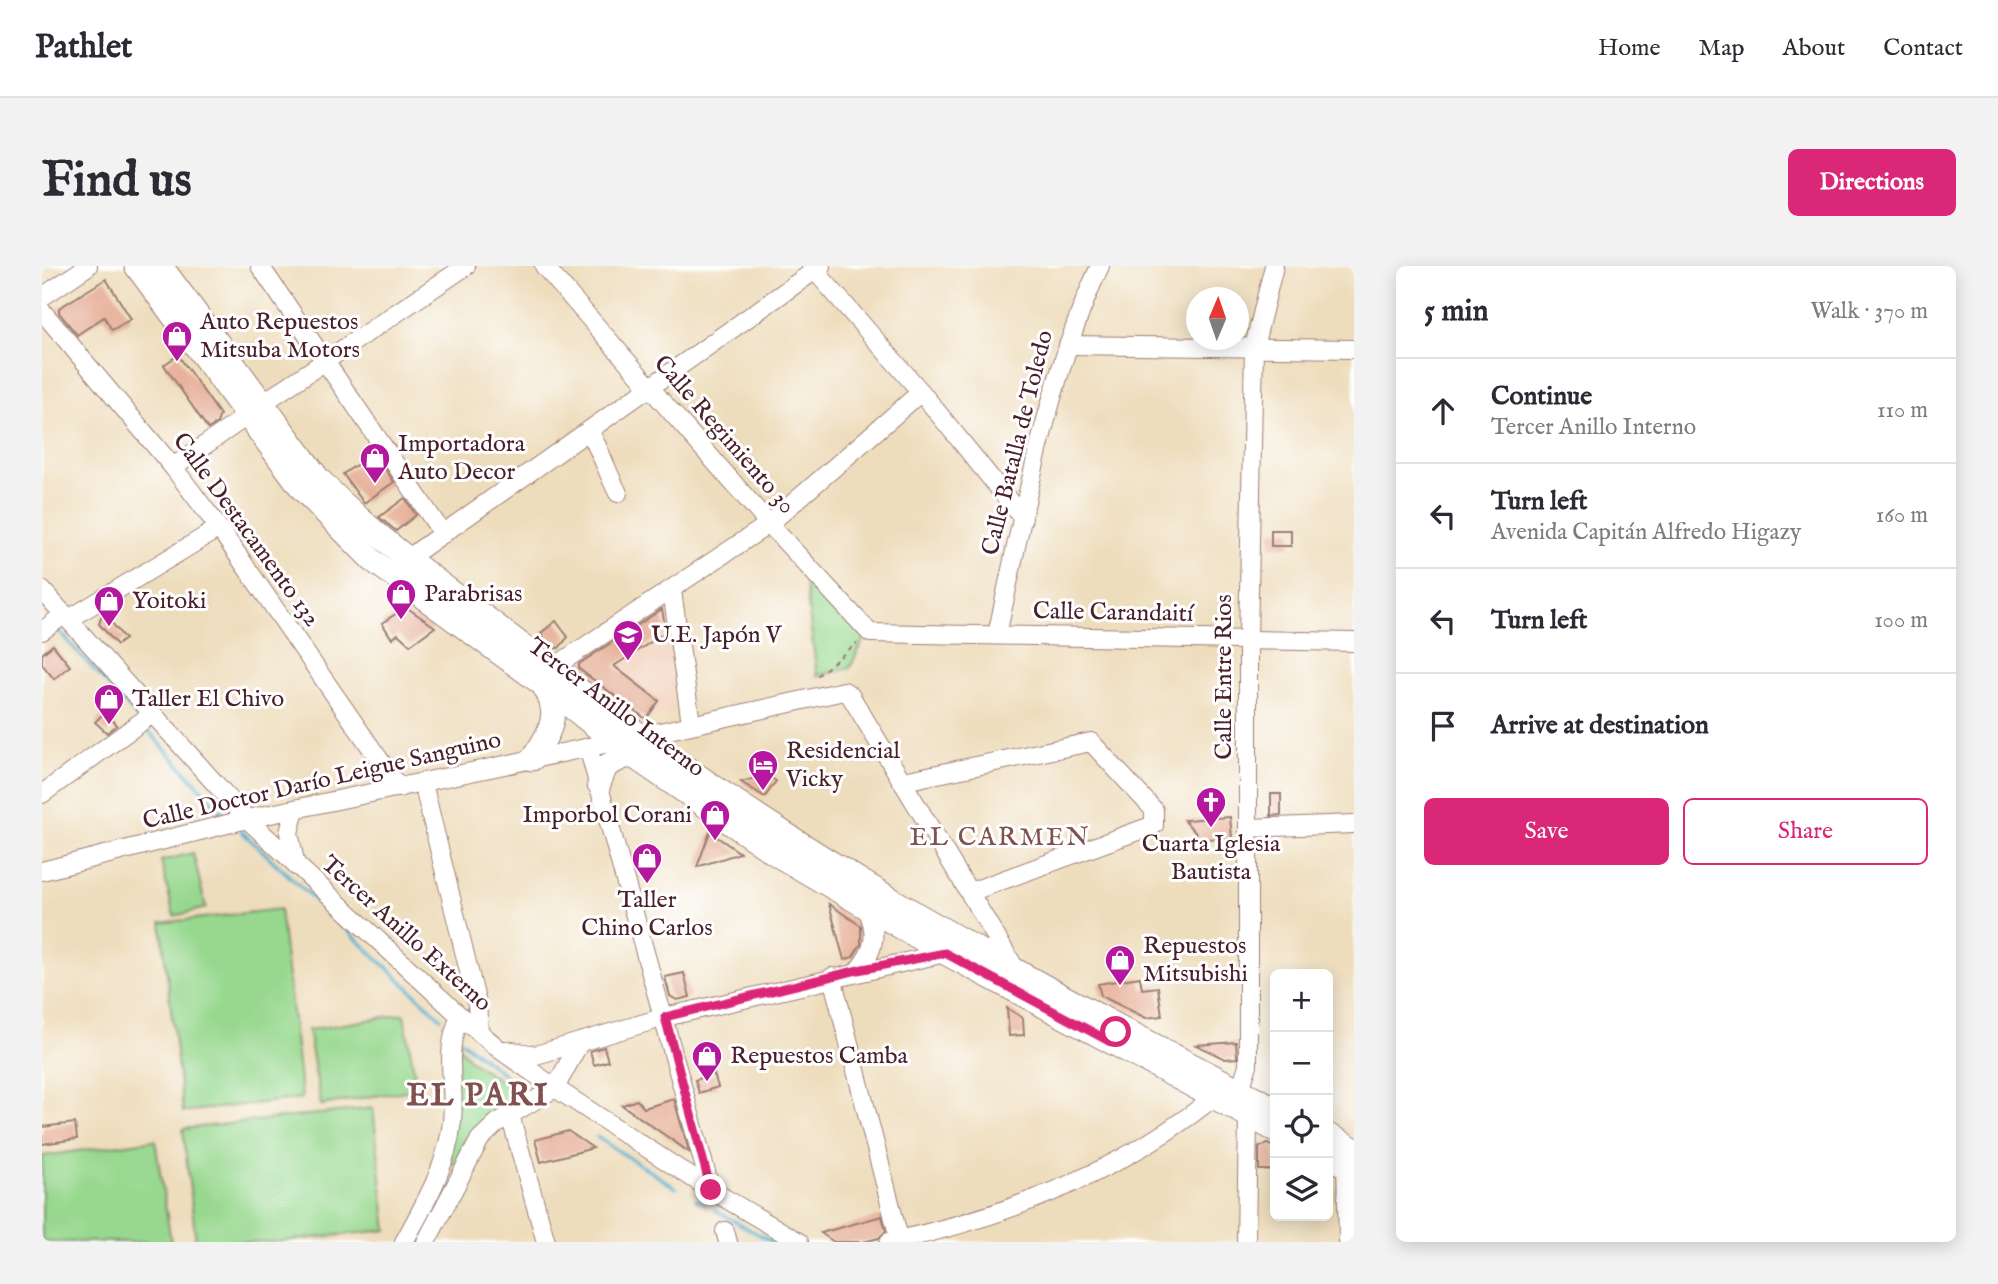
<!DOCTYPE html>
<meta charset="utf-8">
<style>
:root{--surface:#fff;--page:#f2f2f3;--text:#2b2b33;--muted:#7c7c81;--line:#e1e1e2;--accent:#db2777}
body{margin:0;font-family:"IM FELL English",serif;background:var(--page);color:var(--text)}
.controls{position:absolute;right:21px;bottom:21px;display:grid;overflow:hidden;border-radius:10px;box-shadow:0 4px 18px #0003}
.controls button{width:63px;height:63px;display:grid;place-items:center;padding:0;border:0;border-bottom:2px solid var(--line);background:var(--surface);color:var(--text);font:35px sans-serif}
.compass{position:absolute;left:1144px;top:21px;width:63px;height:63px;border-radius:50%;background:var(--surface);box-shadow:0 4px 18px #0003;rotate:2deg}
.stop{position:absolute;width:21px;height:21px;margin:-16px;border:5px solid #db2777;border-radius:50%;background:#fff}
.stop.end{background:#db2777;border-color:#fff;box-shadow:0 2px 7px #0008}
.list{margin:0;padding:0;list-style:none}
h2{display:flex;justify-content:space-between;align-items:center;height:91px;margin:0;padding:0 28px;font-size:30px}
h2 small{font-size:23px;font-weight:400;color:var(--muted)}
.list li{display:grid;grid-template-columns:46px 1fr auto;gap:21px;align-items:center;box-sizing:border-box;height:105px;padding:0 28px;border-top:2px solid var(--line)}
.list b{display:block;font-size:26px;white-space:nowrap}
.list p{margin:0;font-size:23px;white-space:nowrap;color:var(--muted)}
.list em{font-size:23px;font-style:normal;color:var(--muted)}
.actions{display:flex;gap:14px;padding:21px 28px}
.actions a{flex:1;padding:16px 0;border:2px solid var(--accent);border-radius:10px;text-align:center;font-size:24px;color:var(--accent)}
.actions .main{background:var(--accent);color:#fff}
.icon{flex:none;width:38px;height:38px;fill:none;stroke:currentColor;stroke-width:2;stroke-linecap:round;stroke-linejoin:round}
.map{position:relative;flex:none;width:1312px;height:976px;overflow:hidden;border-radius:10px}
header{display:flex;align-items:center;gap:42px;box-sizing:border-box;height:98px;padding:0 35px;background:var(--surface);border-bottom:2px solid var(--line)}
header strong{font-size:33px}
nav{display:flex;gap:38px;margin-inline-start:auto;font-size:24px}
.intro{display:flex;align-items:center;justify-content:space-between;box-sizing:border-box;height:168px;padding:0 42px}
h1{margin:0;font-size:49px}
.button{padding:18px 32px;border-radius:10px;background:var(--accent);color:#fff;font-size:24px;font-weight:700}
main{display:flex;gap:42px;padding:0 42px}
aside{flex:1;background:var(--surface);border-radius:10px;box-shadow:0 4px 18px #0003}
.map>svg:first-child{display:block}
</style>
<header>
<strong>Pathlet</strong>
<nav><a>Home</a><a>Map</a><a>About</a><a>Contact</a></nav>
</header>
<div class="intro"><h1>Find us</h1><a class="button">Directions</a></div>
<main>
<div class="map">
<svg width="1312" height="976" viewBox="0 0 1312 976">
<rect width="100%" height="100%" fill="#fff"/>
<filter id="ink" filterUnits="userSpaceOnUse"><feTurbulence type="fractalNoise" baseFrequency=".0143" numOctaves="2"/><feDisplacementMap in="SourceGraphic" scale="14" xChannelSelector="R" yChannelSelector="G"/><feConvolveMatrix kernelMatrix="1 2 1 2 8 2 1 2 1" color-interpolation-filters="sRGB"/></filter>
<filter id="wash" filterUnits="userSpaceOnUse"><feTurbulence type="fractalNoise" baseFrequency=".00686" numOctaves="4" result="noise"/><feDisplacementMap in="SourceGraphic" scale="28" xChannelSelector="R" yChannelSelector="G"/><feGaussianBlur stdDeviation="1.57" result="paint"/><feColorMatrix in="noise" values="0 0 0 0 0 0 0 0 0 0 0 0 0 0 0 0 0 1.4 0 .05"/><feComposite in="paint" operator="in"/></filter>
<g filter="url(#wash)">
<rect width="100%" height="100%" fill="#eeddbc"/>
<path fill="#f3d4bf" d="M622,338L627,339L640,433L630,446L602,455L535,406L533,400Z"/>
<g fill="#97d88e" stroke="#707c5c" stroke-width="2">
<path d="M762,307L823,371L808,402L775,410Z"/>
<path d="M151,587L164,642L132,650L119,595Z"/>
<path d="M238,643L260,832L141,846L119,657Z"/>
<path d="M362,748L375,823L279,839L266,764Z"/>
<path d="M416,780L429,795L482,830L449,850L421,882L411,898L407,896Z"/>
<path d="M331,842L345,964L233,976H154L141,863Z"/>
<path d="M113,874L129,976H0V890Z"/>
</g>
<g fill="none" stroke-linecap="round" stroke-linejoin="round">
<g stroke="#4daccc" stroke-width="3.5">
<path d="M14,362L96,452"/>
<path d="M103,461L183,549"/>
<path d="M199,565L399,752"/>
<path d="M418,774L482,824"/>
<path d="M555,871L634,922"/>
<path d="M654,934L663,938"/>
<path d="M673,944L730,976"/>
</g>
</g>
<g id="blocks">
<g fill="#e6af96">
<path d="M64,13L89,53L70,64L62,51L35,69L17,47V42Z"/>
<path d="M136,89L178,149L175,157L166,163L122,99Z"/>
<path d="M332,187L352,216L322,237L301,208Z"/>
<path d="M363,232L374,249L354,265L337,251Z"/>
<rect x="1229" y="264" width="20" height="16"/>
<path d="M364,341L393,361L368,379L356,368L350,373L340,357Z"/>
<path d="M620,343L624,366L572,400L617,435L604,453L537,403V398Z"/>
<path d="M61,346L83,373L75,379L57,358Z"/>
<path d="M514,355L526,371L517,382L507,381L499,367Z"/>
<path d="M11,379L28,400L12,413L0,398V388Z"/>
<path d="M63,446L75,459L65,467L53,456Z"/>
<path d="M724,509L734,515L723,531L699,516Z"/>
<path d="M1229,528H1239V549L1229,550Z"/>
<path d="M1188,551L1190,572L1159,573L1142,554Z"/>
<path d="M668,566L698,587L655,601Z"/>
<path d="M787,638L819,660V678L811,691L802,694Z"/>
<path d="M642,707L648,731L635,734L628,730L623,711Z"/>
<path d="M1098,711L1100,723L1116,721L1120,750L1104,752L1059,730L1056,718Z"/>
<path d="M965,742L981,752L982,769L967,770Z"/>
<path d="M1194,776L1195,792L1183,793L1154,779Z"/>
<path d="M562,781L566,795L552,799L548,785Z"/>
<path d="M672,808L676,821L657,827L653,814Z"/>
<path d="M632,833L647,886L580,839L595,834L602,842Z"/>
<path d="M33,857L35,873L0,878V861Z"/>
<path d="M526,865L551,882L499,896L493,874Z"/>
<path d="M1226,878L1233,882V904H1217V881Z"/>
<path d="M840,950L844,965L837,972L821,976H792L779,967Z"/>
</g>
</g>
</g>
<g filter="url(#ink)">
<use href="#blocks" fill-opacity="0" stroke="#9c7e74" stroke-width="2"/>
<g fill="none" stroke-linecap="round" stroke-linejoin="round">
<g stroke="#9c7e74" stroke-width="20">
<g id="minor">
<path d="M218,0L401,268"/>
<path d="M502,0L727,258L828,367L1312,376"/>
<path d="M769,0L879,126L981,252"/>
<path d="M0,31L46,0"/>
<path d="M0,45L131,201L177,262L357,522"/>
<path d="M1026,79L1312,83"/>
<path d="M221,137L424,0"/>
<path d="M547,165C559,185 565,206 576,227"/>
<path d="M131,201L205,150"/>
<path d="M365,293L779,0"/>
<path d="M0,324L205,553L418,750L457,783L513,822L669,924L757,976"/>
<path d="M630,325L649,457"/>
<path d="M27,353L177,262"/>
<path d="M0,365L23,348"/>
<path d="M955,369C981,250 1006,111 1058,0"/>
<path d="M509,403L727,258L879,126"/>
<path d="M600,470L802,425L808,429L974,704"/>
<path d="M546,481L669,924"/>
<path d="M862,515L1049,476L1112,544V559L928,626"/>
<path d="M381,517L435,738L437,766"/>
<path d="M0,528L110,448"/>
<path d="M253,543L247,567L254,600"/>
<path d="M1206,562L1312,558"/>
<path d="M0,605L205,553L572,476"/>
<path d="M816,704C834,684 836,665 824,641"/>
<path d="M790,711L858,976"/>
<path d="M464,784L494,789L623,751L903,687"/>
<path d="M1198,824L1206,799V374L1212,81L1232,0"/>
<path d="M468,849L504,976"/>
<path d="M1304,900L1306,976"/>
<path d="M683,965L686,976"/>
<path d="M362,976C383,937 405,901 410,856C414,817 401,788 418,750"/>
<path d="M384,976L438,873L455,857L513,822L538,776"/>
<path d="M847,976C964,951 1077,907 1171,832"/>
<path d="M1204,976L1206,851"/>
</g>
</g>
<g stroke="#9c7e74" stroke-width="25">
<g id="major">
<path d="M94,0L260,223L330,294L500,418L592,491L735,589L903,687L1233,864"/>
<path d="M119,0L276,212C341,281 421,332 495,391C720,571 977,711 1233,842"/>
<path d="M490,493C507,469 520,448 502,421"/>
<path d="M557,518L564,500L582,491H592"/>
<path d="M1286,869L1312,883"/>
<path d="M1286,891L1312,904"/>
</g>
</g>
<path stroke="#9c7e74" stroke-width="2" stroke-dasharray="5 5" stroke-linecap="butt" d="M775,410L815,377"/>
<use href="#minor" stroke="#fff" stroke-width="18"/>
<use href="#major" stroke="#fff" stroke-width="23"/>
</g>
</g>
<g fill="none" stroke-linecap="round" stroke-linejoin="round" filter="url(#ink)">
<path stroke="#db2777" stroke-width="9" d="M669,924L623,751L816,704L903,687L1067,775L1074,766"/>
</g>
<defs>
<g id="shop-pin" transform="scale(1.575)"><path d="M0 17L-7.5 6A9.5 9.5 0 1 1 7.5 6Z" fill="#b5179e" stroke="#fff"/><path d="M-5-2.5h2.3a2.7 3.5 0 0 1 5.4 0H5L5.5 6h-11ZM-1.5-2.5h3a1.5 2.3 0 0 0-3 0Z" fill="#fff"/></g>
<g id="school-pin" transform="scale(1.575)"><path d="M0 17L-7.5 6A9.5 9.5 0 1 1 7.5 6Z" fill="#b5179e" stroke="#fff"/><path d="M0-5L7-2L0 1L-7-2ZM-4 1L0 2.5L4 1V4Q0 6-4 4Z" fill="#fff"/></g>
<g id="hotel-pin" transform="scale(1.575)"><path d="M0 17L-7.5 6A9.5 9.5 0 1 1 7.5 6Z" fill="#b5179e" stroke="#fff"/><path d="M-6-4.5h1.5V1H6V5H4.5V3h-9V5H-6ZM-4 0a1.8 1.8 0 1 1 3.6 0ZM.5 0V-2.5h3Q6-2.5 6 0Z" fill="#fff"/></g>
<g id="church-pin" transform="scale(1.575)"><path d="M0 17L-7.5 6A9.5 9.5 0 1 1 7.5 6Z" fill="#b5179e" stroke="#fff"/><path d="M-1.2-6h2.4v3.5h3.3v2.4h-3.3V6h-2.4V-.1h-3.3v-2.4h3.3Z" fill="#fff"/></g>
</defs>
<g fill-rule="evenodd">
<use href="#shop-pin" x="135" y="70"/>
<use href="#shop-pin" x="333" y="192"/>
<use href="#shop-pin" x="359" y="328"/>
<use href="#shop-pin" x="67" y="335"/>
<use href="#school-pin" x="586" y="369"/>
<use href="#shop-pin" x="67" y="433"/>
<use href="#hotel-pin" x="721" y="499"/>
<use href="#church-pin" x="1169" y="536"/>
<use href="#shop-pin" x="673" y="549"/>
<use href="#shop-pin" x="605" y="592"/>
<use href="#shop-pin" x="1078" y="694"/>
<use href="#shop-pin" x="665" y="790"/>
</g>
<g text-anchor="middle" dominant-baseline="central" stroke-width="6" stroke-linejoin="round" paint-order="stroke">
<g font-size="24" fill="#4a1f2b" stroke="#fff" text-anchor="start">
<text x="158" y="56">Auto Repuestos<tspan x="158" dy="28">Mitsuba Motors</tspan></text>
<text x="356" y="178">Importadora<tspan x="356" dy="28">Auto Decor</tspan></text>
<text x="382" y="328">Parabrisas</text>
<text x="90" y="335">Yoitoki</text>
<text x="609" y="369">U.E. Japón V</text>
<text x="90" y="433">Taller El Chivo</text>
<text x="744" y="485">Residencial<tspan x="744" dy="28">Vicky</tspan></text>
<text x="650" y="549" text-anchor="end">Imporbol Corani</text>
<text x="1169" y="578" text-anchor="middle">Cuarta Iglesia<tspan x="1169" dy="28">Bautista</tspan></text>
<text x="605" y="634" text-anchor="middle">Taller<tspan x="605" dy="28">Chino Carlos</tspan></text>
<text x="1101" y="680">Repuestos<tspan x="1101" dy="28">Mitsubishi</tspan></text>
<text x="688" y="790">Repuestos Camba</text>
</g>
<g font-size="24" fill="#4a1f2b" stroke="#fff">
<text transform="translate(682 169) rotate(49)">Calle Regimiento 30</text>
<text transform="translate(976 177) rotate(-76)">Calle Batalla de Toledo</text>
<text transform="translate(204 264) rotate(54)">Calle Destacamento 132</text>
<text transform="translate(1071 347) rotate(1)">Calle Carandaití</text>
<text transform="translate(1182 411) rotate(-90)">Calle Entre Rios</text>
<text transform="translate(574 442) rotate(37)">Tercer Anillo Interno</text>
<text transform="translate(280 515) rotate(-13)">Calle Doctor Darío Leigue Sanguino</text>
<text transform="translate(364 668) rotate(42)">Tercer Anillo Externo</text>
</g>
<g font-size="26" letter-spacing="2" fill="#815150" stroke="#fff">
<text x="958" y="571">EL CARMEN</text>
</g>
<g font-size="32" font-weight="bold" letter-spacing="2" fill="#815150" stroke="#fff">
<text x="436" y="830">EL PARI</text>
</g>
</g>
</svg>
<div class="controls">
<button>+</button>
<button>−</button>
<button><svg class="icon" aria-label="locate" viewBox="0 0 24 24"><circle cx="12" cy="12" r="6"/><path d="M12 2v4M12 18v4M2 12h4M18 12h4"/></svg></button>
<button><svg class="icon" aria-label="layers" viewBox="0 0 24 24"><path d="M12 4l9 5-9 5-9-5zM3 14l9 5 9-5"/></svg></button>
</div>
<svg class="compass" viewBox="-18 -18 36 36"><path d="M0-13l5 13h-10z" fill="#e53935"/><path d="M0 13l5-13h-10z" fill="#7c7c81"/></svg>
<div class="stop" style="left:1074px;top:766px"></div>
<div class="stop end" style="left:669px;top:924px"></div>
</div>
<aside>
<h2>5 min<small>Walk · 370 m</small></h2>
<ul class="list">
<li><svg class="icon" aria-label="ahead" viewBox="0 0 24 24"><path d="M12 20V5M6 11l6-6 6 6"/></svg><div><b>Continue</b><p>Tercer Anillo Interno</p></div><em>110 m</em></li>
<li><svg class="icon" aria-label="left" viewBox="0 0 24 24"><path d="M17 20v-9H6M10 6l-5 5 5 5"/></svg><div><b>Turn left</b><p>Avenida Capitán Alfredo Higazy</p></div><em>160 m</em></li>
<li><svg class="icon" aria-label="left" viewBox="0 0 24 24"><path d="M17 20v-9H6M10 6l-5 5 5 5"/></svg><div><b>Turn left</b></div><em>100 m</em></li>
<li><svg class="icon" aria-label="arrive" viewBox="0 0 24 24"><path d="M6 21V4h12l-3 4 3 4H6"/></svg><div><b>Arrive at destination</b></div></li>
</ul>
<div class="actions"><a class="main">Save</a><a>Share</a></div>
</aside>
</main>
